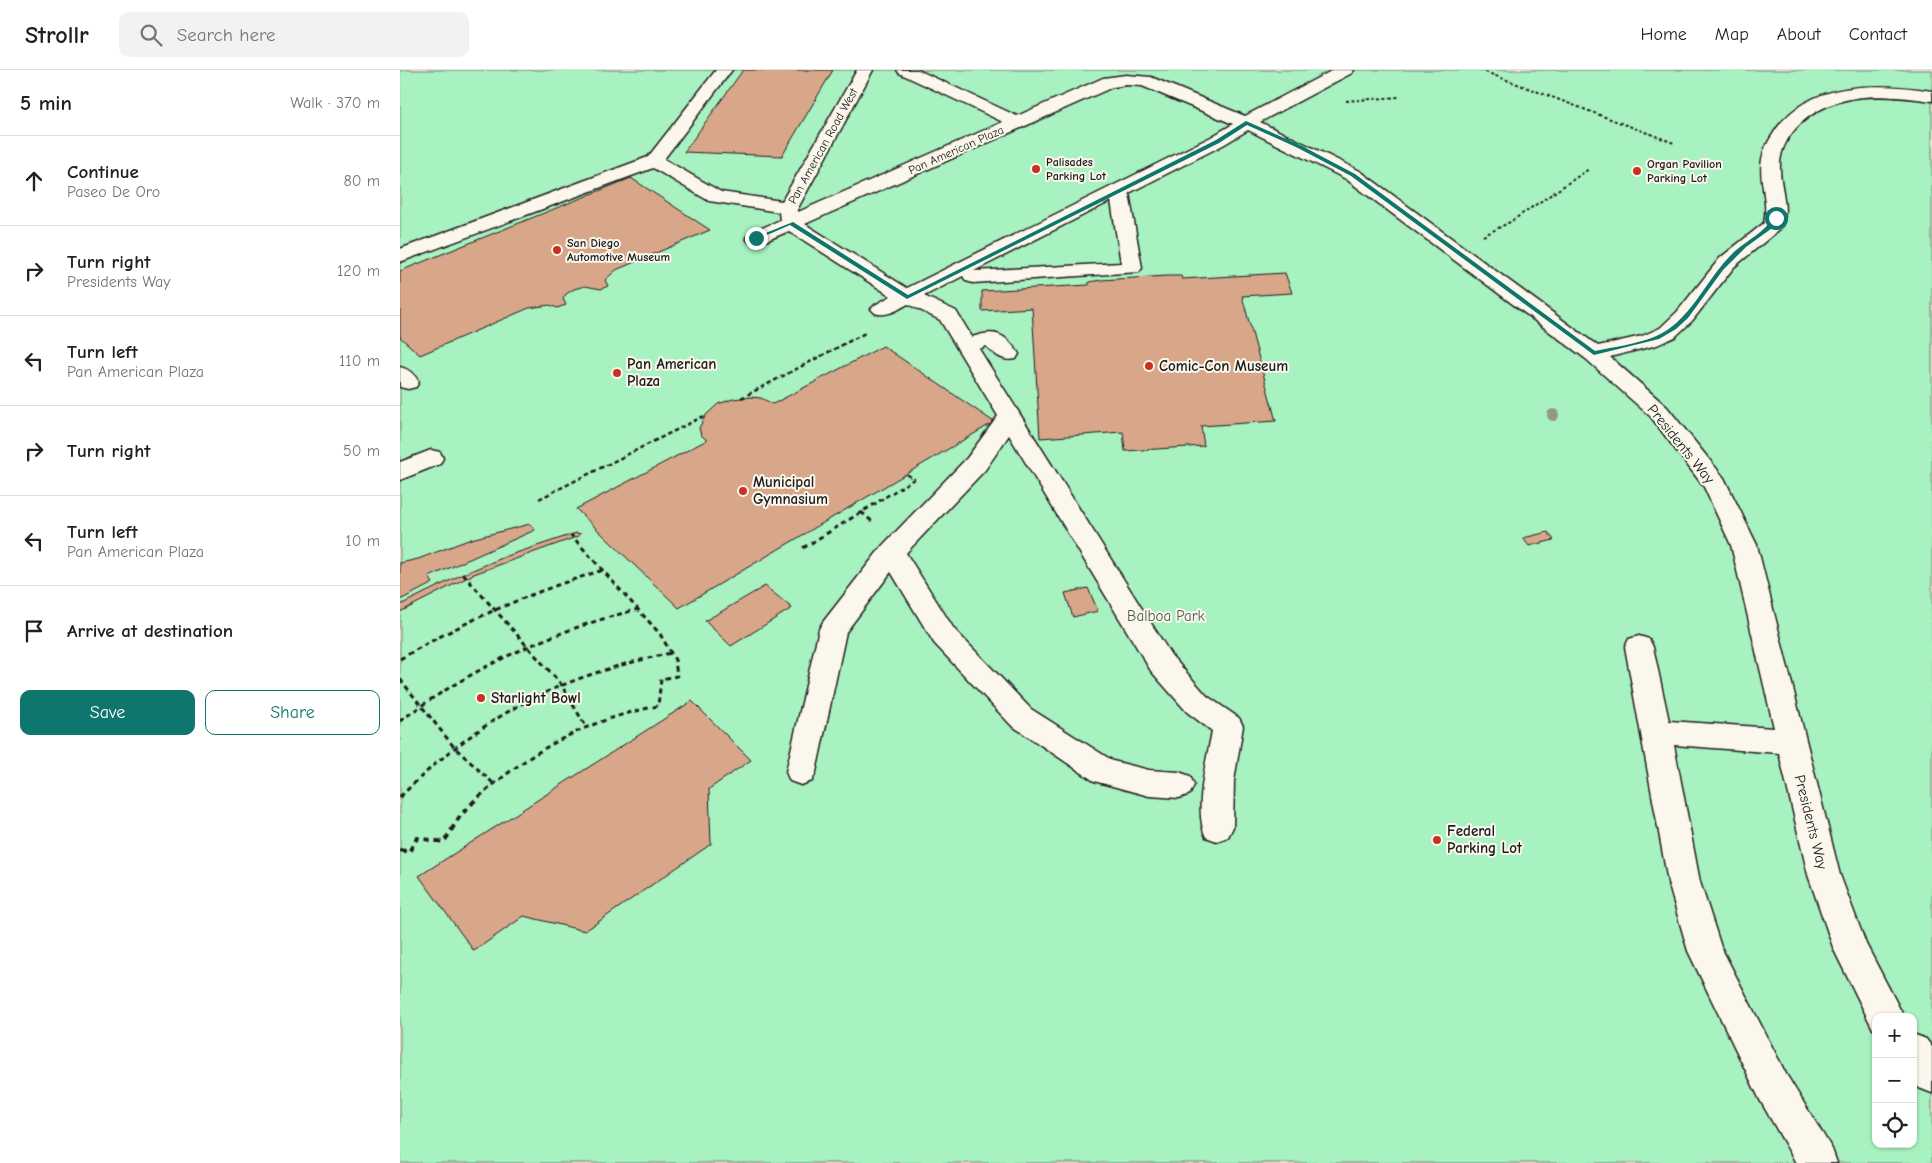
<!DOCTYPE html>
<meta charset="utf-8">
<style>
:root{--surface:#fff;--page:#f2f2f2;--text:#202124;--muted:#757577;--line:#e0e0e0;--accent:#0f766e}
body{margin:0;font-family:"Comic Neue",sans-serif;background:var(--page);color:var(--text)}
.controls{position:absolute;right:15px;bottom:15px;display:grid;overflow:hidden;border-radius:10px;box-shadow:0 1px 4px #0004}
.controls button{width:45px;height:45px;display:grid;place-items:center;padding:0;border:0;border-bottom:1px solid var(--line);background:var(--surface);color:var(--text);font:25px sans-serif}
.stop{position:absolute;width:15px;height:15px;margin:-11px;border:4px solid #0f766e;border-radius:50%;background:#fff}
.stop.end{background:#0f766e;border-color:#fff;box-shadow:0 1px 5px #0008}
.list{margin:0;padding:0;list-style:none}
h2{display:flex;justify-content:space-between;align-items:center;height:65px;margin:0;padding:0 20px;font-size:21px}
h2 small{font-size:16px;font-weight:400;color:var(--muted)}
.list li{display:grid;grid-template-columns:32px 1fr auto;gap:15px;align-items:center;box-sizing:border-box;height:90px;padding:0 20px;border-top:1px solid var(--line)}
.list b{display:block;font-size:19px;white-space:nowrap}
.list p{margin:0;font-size:16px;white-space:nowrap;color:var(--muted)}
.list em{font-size:16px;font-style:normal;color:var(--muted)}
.actions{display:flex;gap:10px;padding:15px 20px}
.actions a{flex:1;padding:11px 0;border:1px solid var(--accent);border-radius:10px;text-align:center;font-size:18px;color:var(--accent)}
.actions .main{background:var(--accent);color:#fff}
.icon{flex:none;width:28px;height:28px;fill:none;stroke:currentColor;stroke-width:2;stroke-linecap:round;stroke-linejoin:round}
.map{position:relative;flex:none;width:1532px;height:1093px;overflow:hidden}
header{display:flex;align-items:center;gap:30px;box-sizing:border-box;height:70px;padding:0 25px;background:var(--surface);border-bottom:1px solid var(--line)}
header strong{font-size:24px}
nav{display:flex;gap:28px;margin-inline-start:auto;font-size:18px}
.search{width:350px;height:45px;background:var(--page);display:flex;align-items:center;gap:12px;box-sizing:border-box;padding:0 18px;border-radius:10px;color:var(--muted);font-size:19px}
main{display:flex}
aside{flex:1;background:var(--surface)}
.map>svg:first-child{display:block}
</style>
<header>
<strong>Strollr</strong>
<div class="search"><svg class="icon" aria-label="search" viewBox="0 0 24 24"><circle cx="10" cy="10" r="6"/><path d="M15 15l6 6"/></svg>Search here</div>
<nav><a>Home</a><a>Map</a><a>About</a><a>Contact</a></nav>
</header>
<main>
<aside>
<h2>5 min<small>Walk · 370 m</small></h2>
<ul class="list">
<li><svg class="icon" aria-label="ahead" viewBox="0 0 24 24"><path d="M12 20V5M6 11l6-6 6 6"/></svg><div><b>Continue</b><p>Paseo De Oro</p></div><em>80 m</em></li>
<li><svg class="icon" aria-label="right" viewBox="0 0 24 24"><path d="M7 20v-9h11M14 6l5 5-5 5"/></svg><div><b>Turn right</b><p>Presidents Way</p></div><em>120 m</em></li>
<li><svg class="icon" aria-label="left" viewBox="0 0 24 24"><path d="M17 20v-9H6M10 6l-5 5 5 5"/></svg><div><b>Turn left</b><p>Pan American Plaza</p></div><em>110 m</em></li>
<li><svg class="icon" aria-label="right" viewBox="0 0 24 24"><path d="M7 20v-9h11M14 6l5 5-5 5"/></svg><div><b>Turn right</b></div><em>50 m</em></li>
<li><svg class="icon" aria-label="left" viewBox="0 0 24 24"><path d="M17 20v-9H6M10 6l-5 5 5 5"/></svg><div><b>Turn left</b><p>Pan American Plaza</p></div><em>10 m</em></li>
<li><svg class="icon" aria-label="arrive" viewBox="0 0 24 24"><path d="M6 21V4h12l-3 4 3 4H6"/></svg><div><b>Arrive at destination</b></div></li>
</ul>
<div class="actions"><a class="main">Save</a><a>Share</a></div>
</aside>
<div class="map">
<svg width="1532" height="1093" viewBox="0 0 1532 1093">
<rect width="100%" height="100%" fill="#f0dfcf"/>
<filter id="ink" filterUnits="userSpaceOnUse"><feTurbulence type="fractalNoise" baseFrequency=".02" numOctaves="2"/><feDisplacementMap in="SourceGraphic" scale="10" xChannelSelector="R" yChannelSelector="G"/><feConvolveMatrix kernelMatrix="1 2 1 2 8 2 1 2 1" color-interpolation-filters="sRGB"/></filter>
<g filter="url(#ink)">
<path fill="#a8f1c0" stroke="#62866e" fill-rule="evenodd" d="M0,0H1532V1093H0ZM1476,947H1513V1074H1476Z"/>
<g fill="#d8a78a" stroke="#1c1c1c">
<path d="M343,0H433L382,86L284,82Z"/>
<path d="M231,108L310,160L216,200L205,210L208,216L201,219L185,216L174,219L166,224L163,229L166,235L157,238L150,235L129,238L20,285L0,267V201Z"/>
<path d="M885,203L892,223L842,226L876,351L801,356L804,376L725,381L723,362L640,368L632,238L582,241V221L689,215V212L701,210L767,206H781L782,209Z"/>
<path d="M483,276L594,352L279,538L176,439L307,370L301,365L299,358L306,345L318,334L333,329L350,327L361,328L373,334Z"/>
<path d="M130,454L135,460L29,507L33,513L0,530V493L18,489L71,469Z"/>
<path d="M1148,462L1154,470L1129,476L1123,468Z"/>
<path d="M176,463L181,464L179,466L74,504L0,542V535L63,504L107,486Z"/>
<path d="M365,516L392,538L331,576L305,551Z"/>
<path d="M688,518L698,541L673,547L665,523Z"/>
<path d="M292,631L351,690L309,719L311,774L185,861L124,846L74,881L19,806Z"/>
</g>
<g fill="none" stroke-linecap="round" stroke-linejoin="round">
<g stroke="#1c1c1c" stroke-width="3">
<g id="minor">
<path d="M316,0H332L264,89L321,122L382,131L457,0H473L398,138V142L603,52L499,3L497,0H518L617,46L703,8L726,5L751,7L845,46L933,0H954L952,3L860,52L960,101L1198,276L1242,266L1260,258L1277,242L1320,188L1364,153C1369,131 1358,110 1362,89C1364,77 1371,67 1377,58C1412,10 1480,13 1532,21V31C1485,24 1436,20 1399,55C1387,67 1379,82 1380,99C1380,118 1391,142 1380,159L1334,197L1292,251L1275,267L1257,275L1210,287L1267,337L1324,408L1357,475L1440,805L1466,874L1504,947H1476V960L1473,959L1434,880L1408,805L1379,683L1274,675L1300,812L1321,877L1386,1004L1432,1079L1437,1093H1396L1360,1030L1288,881L1268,812L1225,577L1229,569L1239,566L1249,569L1253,577L1269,651L1374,658L1331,475L1304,417L1251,347L1186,289L946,109L848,60L823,75L729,123L742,198L739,202L573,213L566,211L563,206L524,226L556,241L572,267C595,259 605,263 619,284L616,289C602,292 596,285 586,276L579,279L771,585L807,626L839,648L843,656L834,711L833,757L828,767L817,771L806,767C793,741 807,689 812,661L787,642L751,601L609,365L585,400L506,483L554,559L631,639L713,691L749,700L779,702L790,706L794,715L790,724L779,728L749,726L694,711L611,655L534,573L491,502L446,562L416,702L412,711L401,715L390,711L386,702L419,559L423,552L483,475L567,388L598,346L540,250L508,234C497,240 487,247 475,243L471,239L475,235L491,226L389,161L363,172H349L346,168L349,164L380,150L379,142L309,131L253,98L0,192V179L248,87ZM726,15L742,16L833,54L811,67L507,218L405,154L713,17ZM711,131L721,193L574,201Z"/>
<path d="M0,297C9,299 14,304 19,312L16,317L8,319L0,317Z"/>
<path d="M31,380L40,382L43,388L40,394L0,410V392Z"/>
<path d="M1513,964L1526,969L1532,977V1023L1519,1018L1513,1011Z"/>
</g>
</g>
<g stroke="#1c1c1c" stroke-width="2" stroke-dasharray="3 2.5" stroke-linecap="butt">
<path d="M1080,0L1274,73"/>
<path d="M946,31L999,27"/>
<path d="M1083,166L1110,152L1189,99"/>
</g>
<g stroke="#1c1c1c" stroke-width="2.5" stroke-dasharray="4.5 3" stroke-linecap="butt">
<path d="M341,328L467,262"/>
<path d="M139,429L306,345"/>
<path d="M479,431L514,409L506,404"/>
</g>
<g stroke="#1c1c1c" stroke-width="3" stroke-dasharray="5 4" stroke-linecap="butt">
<path d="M461,442L474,453"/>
<path d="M403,478L481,430"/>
<path d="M63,504L160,613L185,655"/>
<path d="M0,589C64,551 131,522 203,500"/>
<path d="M0,609L54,677L94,714"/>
<path d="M0,651C73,597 151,561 239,539"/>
<path d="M0,727C83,644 158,607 271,583"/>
<path d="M79,727C133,679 187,650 258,636L261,609L277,606L275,590L260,564L171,465"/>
</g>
<g stroke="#1c1c1c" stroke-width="4" stroke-dasharray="6 5" stroke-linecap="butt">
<path d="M0,727L2,725"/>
<path d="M0,780L9,782L17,768L44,772L60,746L80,725"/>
</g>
<use href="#minor" fill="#fbf7ec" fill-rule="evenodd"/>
</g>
<circle fill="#929788" cx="1153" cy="345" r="6"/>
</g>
<path fill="#0f766e" d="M846,51L902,76L955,104L1195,281C1214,277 1236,274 1254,267C1290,253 1306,209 1332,184C1345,171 1366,162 1374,146L1379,148L1375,156L1346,177L1323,200L1288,248L1276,259L1259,269L1194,285L951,106L898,78L847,55L819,73L507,229L390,155L358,169L353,168L393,152L508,225L816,70Z"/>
<g fill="#c8321e" stroke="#fbf7ec" stroke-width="2">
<circle cx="636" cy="99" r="5"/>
<circle cx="1237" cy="101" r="5"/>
<circle cx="157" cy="180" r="5"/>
<circle cx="749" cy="296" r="5"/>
<circle cx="217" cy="303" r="5"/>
<circle cx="343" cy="421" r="5"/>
<circle cx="81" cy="628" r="5"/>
<circle cx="1037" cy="770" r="5"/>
</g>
<g text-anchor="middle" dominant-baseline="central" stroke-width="4" stroke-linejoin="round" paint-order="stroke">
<g font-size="12" fill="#1c1c1c" stroke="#fbf7ec">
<text transform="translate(423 76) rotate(-61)">Pan American Road West</text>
<text transform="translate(556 80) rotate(-24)">Pan American Plaza</text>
</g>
<g font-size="12" font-weight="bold" fill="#1c1c1c" stroke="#fbf7ec" text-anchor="start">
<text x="646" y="92">Palisades<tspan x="646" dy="14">Parking Lot</tspan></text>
<text x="1247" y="94">Organ Pavilion<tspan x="1247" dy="14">Parking Lot</tspan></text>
<text x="167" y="173">San Diego<tspan x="167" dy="14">Automotive Museum</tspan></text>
</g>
<g font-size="15" font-weight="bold" fill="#1c1c1c" stroke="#fbf7ec" text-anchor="start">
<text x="227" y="294">Pan American<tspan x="227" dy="17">Plaza</tspan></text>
<text x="759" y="296">Comic-Con Museum</text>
<text x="353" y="412">Municipal<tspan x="353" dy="17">Gymnasium</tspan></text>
<text x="91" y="628">Starlight Bowl</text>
<text x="1047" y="761">Federal<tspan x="1047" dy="17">Parking Lot</tspan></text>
</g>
<g font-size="15" fill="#1c1c1c" stroke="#fbf7ec">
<text transform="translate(1281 374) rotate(51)">Presidents Way</text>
<text transform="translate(1411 752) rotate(76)">Presidents Way</text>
</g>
<g font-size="15" fill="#465c4d" stroke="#fbf7ec">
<text x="766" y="546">Balboa Park</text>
</g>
</g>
</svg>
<div class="controls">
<button>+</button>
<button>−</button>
<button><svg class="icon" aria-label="locate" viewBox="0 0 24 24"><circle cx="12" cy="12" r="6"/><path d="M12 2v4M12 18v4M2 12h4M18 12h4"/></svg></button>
</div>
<div class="stop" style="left:1376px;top:148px"></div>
<div class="stop end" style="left:356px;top:168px"></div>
</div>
</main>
